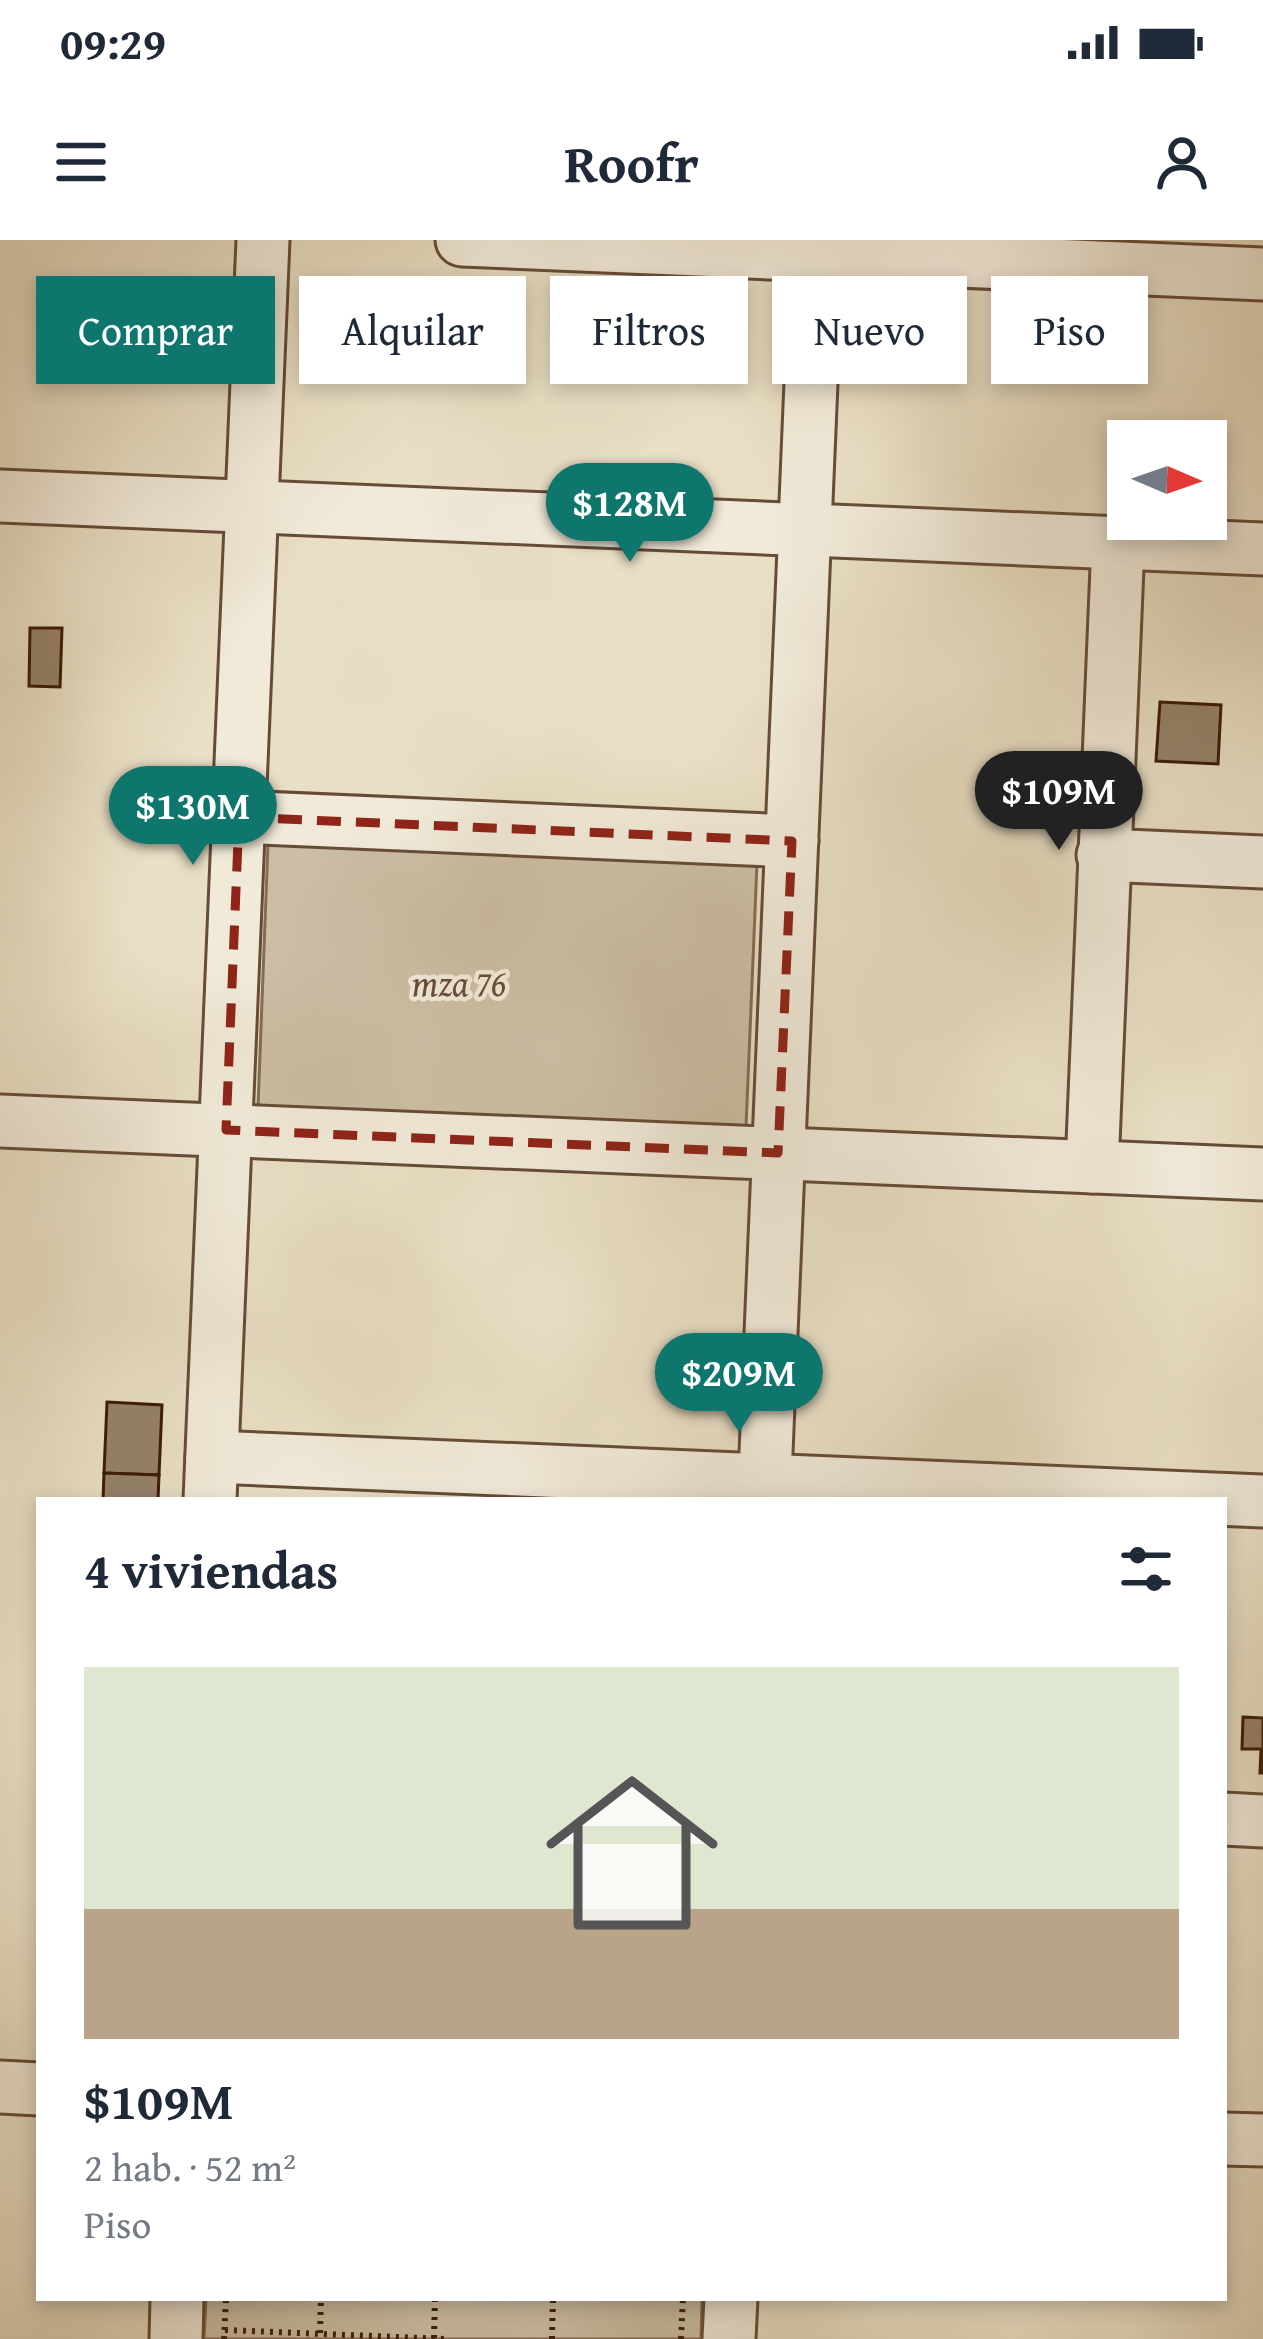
<!DOCTYPE html>
<html lang="es">
<meta charset="utf-8">
<style>
:root{--surface:#fff;--page:#f2f2f3;--text:#1f2937;--muted:#747a83;--line:#e0e1e3;--accent:#0f766e}
body{margin:0;font-family:"Gentium Book Plus",serif;background:var(--page);color:var(--text);height:100vh;display:flex;flex-direction:column;font-size:45px;white-space:nowrap}
*{box-sizing:border-box;margin:0}
p{font-size:39px;color:var(--muted)}
.icon{flex:none;width:66px;height:66px;fill:none;stroke:currentColor;stroke-width:2;stroke-linecap:round;stroke-linejoin:round}
.map{position:relative;flex:1;overflow:hidden}
.panel{position:absolute;left:36px;top:1257px;width:1191px;height:804px;display:flex;flex-direction:column;background:var(--surface);border-radius:0px;box-shadow:0 6px 18px #0003}
.panel>*{flex:none}
.guide{position:absolute;left:36px;top:36px;width:1191px;height:108px;display:flex;gap:24px}
.needle{width:78px;rotate:92deg}
.controls{position:absolute;left:1107px;top:180px;display:grid;gap:24px}
.controls a{display:grid;place-items:center;width:120px;height:120px;border-radius:0px;background:var(--surface);box-shadow:0 6px 18px #0003;font-size:60px}
.price{position:absolute;translate:-50% -102px;padding:0 27px;border-radius:42px;background:var(--accent);color:#fff;font-size:39px;line-height:78px;filter:drop-shadow(0 3px 6px #0008)}
.price::after{content:'';position:absolute;left:50%;top:72px;width:36px;height:27px;margin-left:-18px;background:inherit;clip-path:polygon(0 0,100% 0,50% 100%)}
.price.active{background:#222;color:#fff}
ul{padding:0;list-style:none}
li{display:grid;align-content:center;gap:24px;height:636px;padding:0 48px}
li+li{border-top:3px solid var(--line)}
li span{display:grid;place-items:center;height:372px;border-radius:0px;color:#555}
li>.icon{margin-inline-start:auto}
span .icon{width:216px;height:216px;fill:#fffc;stroke-width:1}
li b{font-size:51px}
h2{display:flex;justify-content:space-between;align-items:center;height:144px;padding:0 48px;font-size:51px}
.pill{padding:0 42px;border-radius:0px;background:var(--surface);box-shadow:0 6px 18px #0003;font-size:42px;line-height:108px}
.pill.active{background:var(--accent);color:#fff}
.status{display:flex;justify-content:space-between;align-items:center;height:84px;padding:0 60px;background:var(--surface);direction:ltr}
.status svg{height:33px;fill:currentColor}
header{display:flex;justify-content:space-between;align-items:center;height:156px;padding:0 48px;background:var(--surface);font-size:54px;font-weight:700}
.map>svg:first-child{display:block}
.green{fill:#cbbea5;stroke:#836c56;stroke-width:3}
.building{fill:#95816a;stroke:#3b1b08;stroke-width:3}
.lines{fill:none;stroke-linecap:round;stroke-linejoin:round}
.minor-casing{stroke:#664c37;stroke-width:57}
.path{stroke:#3b1b08;stroke-width:6;stroke-dasharray:3 6;stroke-linecap:butt}
.minor{stroke:#f1ead9;stroke-width:51}
.marked{fill:none;stroke:#8f2418;stroke-width:9;stroke-dasharray:24 15;stroke-linejoin:round}
.labels{text-anchor:middle;stroke-width:9;stroke-linejoin:round;paint-order:stroke}
.park-label{font-size:36px;font-style:italic;fill:#664c37;stroke:#f1ead9}
</style>
<div class="status"><b>09:29</b><svg viewBox="0 0 49 12"><path d="M0 12V9h3v3zM5 12V6h3v6zM10 12V3h3v9zM15 12V0h3v12zM26 1h20v11H26zM47 4h2v5h-2z"/></svg></div>
<header><svg class="icon" aria-label="menu" viewBox="0 0 24 24"><path d="M4 6h16M4 12h16M4 18h16"/></svg>Roofr<svg class="icon" aria-label="person" viewBox="0 0 24 24"><circle cx="12" cy="8" r="4"/><path d="M4 21q1-7 8-7t8 7"/></svg></header>
<div class="map">
<svg width="1263" height="2099" viewBox="0 0 1263 2099">
<rect width="100%" height="100%" fill="#e9dfc5"/>
<filter id="stains"><feTurbulence type="fractalNoise" baseFrequency=".00167" numOctaves="4"/><feColorMatrix values="0 0 0 0 .2 0 0 0 0 .09 0 0 0 0 .02 0 0 0 .5 -.17"/></filter>
<radialGradient id="worn" r=".72"><stop offset=".6" stop-color="#630" stop-opacity="0"/><stop offset="1" stop-color="#630" stop-opacity=".3"/></radialGradient>
<!-- green -->
<g class="green">
<polygon points="268,603 757,624 746,887 258,867"/>
<polygon points="206,2058 702,2058 701,2099 204,2099"/>
</g>
<!-- building -->
<g class="building">
<polygon points="177,50 214,52 211,125 134,122 136,85 164,86 165,66 176,67"/>
<polygon points="30,388 62,388 60,447 29,446"/>
<polygon points="1160,462 1221,465 1218,524 1156,521"/>
<polygon points="107,1162 162,1165 159,1235 104,1233"/>
<polygon points="104,1233 159,1235 158,1260 103,1260"/>
<polygon points="1243,1477 1263,1478 1263,1533 1260,1533 1261,1509 1242,1509"/>
</g>
<g class="lines">
<!-- minor casing -->
<g class="minor-casing">
<g id="minor">
<polyline points="462,0 1263,34"/>
<polyline points="0,256 1263,309"/>
<polyline points="239,577 792,601"/>
<polyline points="1103,615 1263,622"/>
<polyline points="0,881 1263,934"/>
<polyline points="1092,927 1118,303"/>
<polyline points="212,1217 1263,1261"/>
<polyline points="210,1260 263,0"/>
<polyline points="764,1260 817,0"/>
<polyline points="1224,1579 1263,1581"/>
<polyline points="0,1847 39,1849"/>
<polyline points="1224,1899 1263,1900"/>
<polyline points="176,2099 177,2058"/>
<polyline points="729,2099 731,2058"/>
</g>
</g>
<!-- path -->
<g class="path">
<polyline points="225,2090 446,2099"/>
<polyline points="320,2093 321,2058"/>
<polyline points="434,2098 435,2058"/>
<polyline points="224,2099 226,2058"/>
<polyline points="552,2099 553,2058"/>
<polyline points="681,2099 683,2058"/>
</g>
<!-- minor -->
<use href="#minor" class="minor"/>
</g>
<!-- marked area -->
<path class="marked" d="M239 577 792 601 778 913 226 890Z"/>
<g class="labels">
<!-- park labels -->
<g class="park-label">
<text x="459" y="756">mza 76</text>
</g>
</g>
<rect width="100%" height="100%" filter="url(#stains)"/>
<rect width="100%" height="100%" fill="url(#worn)"/>
</svg>
<div class="controls">
<a><svg class="needle" viewBox="-14 -14 28 28"><path d="M0-13l5 13h-10z" fill="#e53935"/><path d="M0 13l5-13h-10z" fill="#747a83"/></svg></a>
</div>
<b class="price" style="left:630px;top:325px">$128M</b>
<b class="price active" style="left:1059px;top:613px">$109M</b>
<b class="price" style="left:193px;top:628px">$130M</b>
<b class="price" style="left:739px;top:1195px">$209M</b>
<div class="guide">
<a class="pill active">Comprar</a>
<a class="pill">Alquilar</a>
<a class="pill">Filtros</a>
<a class="pill">Nuevo</a>
<a class="pill">Piso</a>
</div>
<section class="panel">
<h2>4 viviendas<svg class="icon" aria-label="filters" viewBox="0 0 24 24"><path d="M4 7h16M4 17h16"/><circle cx="9" cy="7" r="2"/><circle cx="15" cy="17" r="2"/></svg></h2>
<ul>
<li><span style="background:linear-gradient(#dfe7d0 65%,#b9a48a 0)"><svg class="icon" aria-label="home" viewBox="0 0 24 24"><path d="M3 11l9-7 9 7M6 9v11h12V9"/></svg></span><div><b>$109M</b><p>2 hab. · 52 m²</p><p>Piso</p></div></li>
</ul>
</section>
</div>
